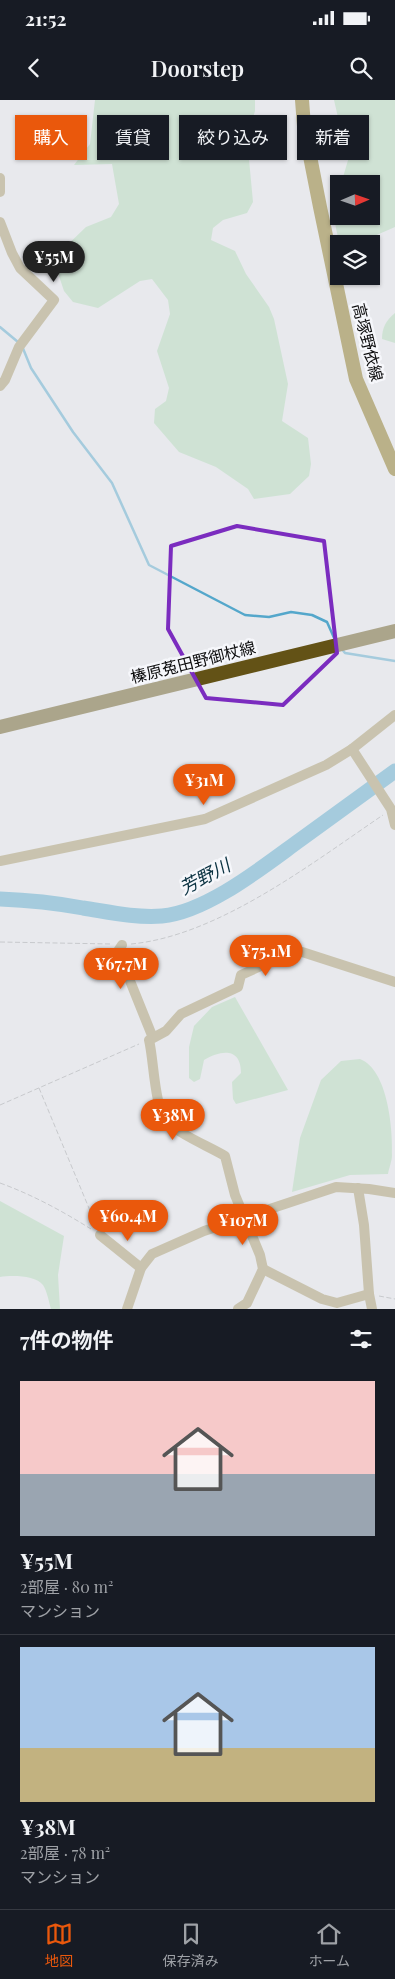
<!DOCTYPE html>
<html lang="ja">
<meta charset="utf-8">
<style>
:root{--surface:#171b24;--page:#242831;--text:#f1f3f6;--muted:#9ea1a6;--line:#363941;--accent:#ea580c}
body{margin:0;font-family:"Playfair Display","Noto Sans JP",serif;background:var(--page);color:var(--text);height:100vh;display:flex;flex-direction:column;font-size:19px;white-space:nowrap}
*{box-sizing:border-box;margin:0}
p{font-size:16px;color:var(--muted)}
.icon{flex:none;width:28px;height:28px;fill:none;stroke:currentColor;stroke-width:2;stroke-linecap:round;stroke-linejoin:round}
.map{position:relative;height:1209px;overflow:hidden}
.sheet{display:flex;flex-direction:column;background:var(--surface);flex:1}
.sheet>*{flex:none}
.guide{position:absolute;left:15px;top:15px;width:365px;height:45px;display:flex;gap:10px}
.needle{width:32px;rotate:88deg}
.tools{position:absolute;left:330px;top:75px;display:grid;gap:10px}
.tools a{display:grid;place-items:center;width:50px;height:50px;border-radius:0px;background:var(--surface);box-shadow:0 1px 4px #0004;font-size:25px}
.price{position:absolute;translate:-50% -42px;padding:0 11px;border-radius:18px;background:var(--accent);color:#fff;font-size:16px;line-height:32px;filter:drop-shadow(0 1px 2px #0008)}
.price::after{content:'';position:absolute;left:50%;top:30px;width:15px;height:11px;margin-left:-8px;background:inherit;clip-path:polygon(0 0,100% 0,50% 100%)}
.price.selected{background:#222;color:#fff}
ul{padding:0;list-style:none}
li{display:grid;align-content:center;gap:10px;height:265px;padding:0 20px}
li+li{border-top:1px solid var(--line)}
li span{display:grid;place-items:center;height:155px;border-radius:0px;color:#555}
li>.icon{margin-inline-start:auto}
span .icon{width:90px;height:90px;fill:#fffc;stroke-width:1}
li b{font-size:21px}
h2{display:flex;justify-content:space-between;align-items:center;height:60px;padding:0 20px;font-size:21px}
.chip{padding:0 18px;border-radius:0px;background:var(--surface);box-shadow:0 1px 4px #0004;font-size:18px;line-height:45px}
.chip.selected{background:var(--accent);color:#fff}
.status{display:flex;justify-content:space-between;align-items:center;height:35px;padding:0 25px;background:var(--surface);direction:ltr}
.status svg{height:14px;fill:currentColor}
header{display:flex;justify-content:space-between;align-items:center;height:65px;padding:0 20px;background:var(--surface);font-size:22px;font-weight:600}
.dock{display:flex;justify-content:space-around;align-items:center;height:70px;border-top:1px solid var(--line);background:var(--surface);font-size:14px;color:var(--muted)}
.dock a{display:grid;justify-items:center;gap:2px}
.dock .selected{color:var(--accent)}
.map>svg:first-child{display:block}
.green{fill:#b1dab7}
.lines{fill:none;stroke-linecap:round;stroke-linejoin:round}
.stream{stroke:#54a7cb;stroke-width:2.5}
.river{stroke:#54a7cb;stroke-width:15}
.path{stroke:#a1a2a5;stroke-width:1;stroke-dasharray:5 2.5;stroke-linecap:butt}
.minor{stroke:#a59664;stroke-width:10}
.secondary{stroke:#846d10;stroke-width:14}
.primary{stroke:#635216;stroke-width:14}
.marked{fill:none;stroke:#7b2cbf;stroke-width:4;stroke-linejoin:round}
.labels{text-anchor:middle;stroke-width:5;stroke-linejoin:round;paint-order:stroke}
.street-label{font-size:16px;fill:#0d0d0e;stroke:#f6f7fb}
.water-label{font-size:18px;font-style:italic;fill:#093140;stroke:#f6f7fb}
</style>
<div class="status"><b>21:52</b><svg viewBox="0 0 49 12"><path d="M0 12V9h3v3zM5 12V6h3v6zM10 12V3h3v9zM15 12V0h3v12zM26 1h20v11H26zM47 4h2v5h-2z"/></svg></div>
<header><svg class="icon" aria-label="back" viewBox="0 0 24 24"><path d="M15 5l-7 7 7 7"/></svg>Doorstep<svg class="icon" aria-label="search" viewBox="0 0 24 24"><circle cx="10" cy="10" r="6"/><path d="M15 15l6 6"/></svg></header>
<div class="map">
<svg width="395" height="1209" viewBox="0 0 395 1209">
<rect width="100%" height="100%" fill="#e8e9ed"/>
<!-- green -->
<g class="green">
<polygon points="95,0 255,0 255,11 247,38 253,102 247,113 223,120 213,128 211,140 235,151 246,174 269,207 274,219 288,284 282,321 308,338 311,364 309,376 290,394 254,399 248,389 216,367 179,352 154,323 155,309 166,301 169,288 157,251 170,214 168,200 152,179 140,181 98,208 73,202 64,191 56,167 58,154 86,127 111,117 119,104 112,64 74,65 90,44"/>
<path d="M334 0H395V127L356 144H340C334 122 332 112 339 90V116H371V84H341L351 50 340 26Z"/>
<path d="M395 213V243L382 239C382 228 386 220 395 213Z"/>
<path d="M235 897 288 990 236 1004 233 999 232 982 241 973C241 947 221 950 204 960L200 979 194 982 189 978V947L194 926 212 907Z"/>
<path d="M360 959C388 970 393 1029 392 1055 392 1061 389 1068 388 1074L350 1075 292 1092 300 1038 321 980 341 961Z"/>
<path d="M0 1101 64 1136 58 1175 60 1209H51C49 1202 47 1191 43 1185 36 1175 11 1175 0 1177Z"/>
</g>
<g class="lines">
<!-- stream -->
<g class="stream">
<polyline points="0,227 18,242"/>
<polyline points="22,246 31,268 73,332 112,383 149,465 245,515 269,517 291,512 312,515 327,522 335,540"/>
<polyline points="341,548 345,553 395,561"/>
</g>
<!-- river -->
<path class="river" d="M0 799C27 800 56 803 83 808 109 812 135 818 162 816 207 812 264 766 300 740 332 717 363 694 395 671"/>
<!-- path -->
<g class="path">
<polyline points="0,842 112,844"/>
<path d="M131 844C218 836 312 763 383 715"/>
<polyline points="39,988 96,1125"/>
<polyline points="0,1005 139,944"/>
<path d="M0 1083C33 1095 62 1111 91 1129"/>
<polyline points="379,1196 395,1199"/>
</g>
<!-- minor -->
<g class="minor">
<polyline points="0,78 0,92"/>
<polyline points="0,122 12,153 20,168 54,200 19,247 5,280 0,286"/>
<polyline points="352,649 391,709 395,725"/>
<polyline points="0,761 205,719 326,665 352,649 395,615"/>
<polyline points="122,845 118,851 153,938 166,931 181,914 238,887 241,875 296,850 395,882"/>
<path d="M149 940C154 960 154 1009 168 1023 177 1033 212 1048 225 1056L235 1095 260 1155 263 1169 247 1203 238 1209"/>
<polyline points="358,1088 364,1125 369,1194 372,1209"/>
<polyline points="100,1135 141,1168"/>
<polyline points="263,1169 322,1199 337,1203 369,1194"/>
<polyline points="127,1209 141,1168 152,1154 204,1131 336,1087 369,1089 395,1093"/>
</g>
<!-- secondary -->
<polyline class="secondary" points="302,0 304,26 320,107 356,279 395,369"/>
<!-- primary -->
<polyline class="primary" points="0,627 395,531"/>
</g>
<!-- marked area -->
<path d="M0 0H395V1209H0ZM237 426 324 441 337 553 283 605 206 598 168 529 171 446Z" fill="#e8e9ed" fill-opacity=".55" fill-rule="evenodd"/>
<path class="marked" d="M237 426 324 441 337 553 283 605 206 598 168 529 171 446Z"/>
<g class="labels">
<!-- street labels -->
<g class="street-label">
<text transform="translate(368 242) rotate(76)" y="6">高塚野依線</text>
<text transform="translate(193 562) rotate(-14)" y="6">榛原菟田野御杖線</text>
</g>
<!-- water labels -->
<g class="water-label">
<text transform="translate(205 777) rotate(-28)" y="6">芳野川</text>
</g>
</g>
</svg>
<div class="tools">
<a><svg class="needle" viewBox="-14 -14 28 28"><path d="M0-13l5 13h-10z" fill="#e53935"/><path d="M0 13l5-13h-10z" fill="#9ea1a6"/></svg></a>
<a><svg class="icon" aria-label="layers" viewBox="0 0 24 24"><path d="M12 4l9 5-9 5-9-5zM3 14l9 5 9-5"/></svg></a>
</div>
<b class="price selected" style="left:54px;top:183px">¥55M</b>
<b class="price" style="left:204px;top:706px">¥31M</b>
<b class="price" style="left:266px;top:877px">¥75.1M</b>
<b class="price" style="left:121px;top:890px">¥67.7M</b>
<b class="price" style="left:173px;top:1041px">¥38M</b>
<b class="price" style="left:128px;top:1142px">¥60.4M</b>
<b class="price" style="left:243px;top:1146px">¥107M</b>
<div class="guide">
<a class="chip selected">購入</a>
<a class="chip">賃貸</a>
<a class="chip">絞り込み</a>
<a class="chip">新着</a>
</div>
</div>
<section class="sheet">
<h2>7件の物件<svg class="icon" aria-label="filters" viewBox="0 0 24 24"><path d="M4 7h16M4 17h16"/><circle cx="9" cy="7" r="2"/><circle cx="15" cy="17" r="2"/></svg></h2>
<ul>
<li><span style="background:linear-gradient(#f6c9c9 60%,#9aa5b1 0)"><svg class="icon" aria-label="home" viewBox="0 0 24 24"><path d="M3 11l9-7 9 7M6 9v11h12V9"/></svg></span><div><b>¥55M</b><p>2部屋 · 80 m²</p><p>マンション</p></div></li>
<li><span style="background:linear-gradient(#a9c7e8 65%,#c2b280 0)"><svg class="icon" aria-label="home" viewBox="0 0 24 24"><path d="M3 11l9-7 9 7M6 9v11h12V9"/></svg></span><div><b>¥38M</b><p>2部屋 · 78 m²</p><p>マンション</p></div></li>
</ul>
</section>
<nav class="dock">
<a class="selected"><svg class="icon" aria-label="map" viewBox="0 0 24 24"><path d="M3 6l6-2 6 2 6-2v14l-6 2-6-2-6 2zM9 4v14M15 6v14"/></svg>地図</a>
<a><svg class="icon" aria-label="saved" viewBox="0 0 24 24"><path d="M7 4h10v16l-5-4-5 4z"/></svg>保存済み</a>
<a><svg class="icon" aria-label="home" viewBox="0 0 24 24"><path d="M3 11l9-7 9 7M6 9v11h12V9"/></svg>ホーム</a>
</nav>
